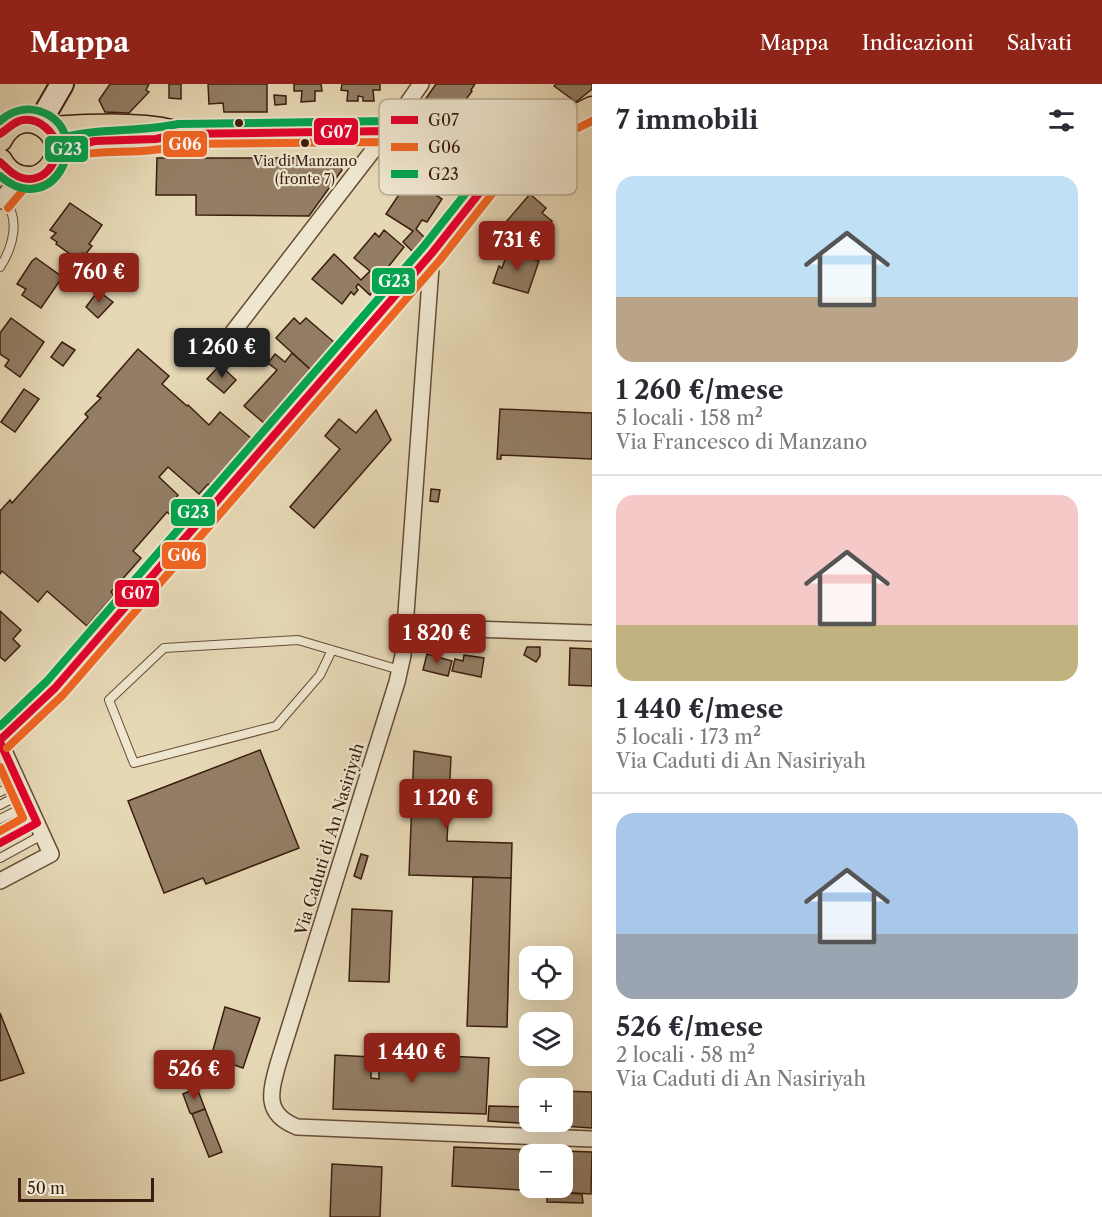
<!DOCTYPE html>
<html lang="it">
<meta charset="utf-8">
<style>
:root{--surface:#fff;--page:#f7f7f7;--text:#2b2b33;--muted:#7c7c81;--line:#e1e1e2;--accent:#8f2418}
body{margin:0;font-family:"Libre Caslon Text",serif;background:var(--page);color:var(--text);height:100vh;display:flex;flex-direction:column;font-size:22px;white-space:nowrap}
*{box-sizing:border-box;margin:0}
p{font-size:20px;color:var(--muted)}
.icon{flex:none;width:33px;height:33px;fill:none;stroke:currentColor;stroke-width:2;stroke-linecap:round;stroke-linejoin:round}
.map{position:relative;flex:1;overflow:hidden}
.details{display:flex;flex-direction:column;background:var(--surface);width:510px}
.details>*{flex:none}
.controls{position:absolute;left:519px;top:862px;display:grid;gap:12px}
.controls a{display:grid;place-items:center;width:54px;height:54px;border-radius:12px;background:var(--surface);box-shadow:0 6px 24px #0002;font-size:30px}
.scale{position:absolute;left:18px;bottom:15px;width:136px;box-sizing:border-box;padding-left:6px;border:3px solid #3a1d0e;border-top:0;font-size:16px;line-height:21px;white-space:nowrap;color:#3a1d0e;-webkit-text-stroke:4px #efe6cf;paint-order:stroke}
.price{position:absolute;translate:-50% -51px;padding:0 14px;border-radius:6px;background:var(--accent);color:#fff;font-size:20px;line-height:39px;filter:drop-shadow(0 2px 3px #0008)}
.price::after{content:'';position:absolute;left:50%;top:36px;width:18px;height:14px;margin-left:-9px;background:inherit;clip-path:polygon(0 0,100% 0,50% 100%)}
.price.active{background:#222;color:#fff}
ul{padding:0;list-style:none}
li{display:grid;align-content:center;gap:12px;height:318px;padding:0 24px}
li+li{border-top:2px solid var(--line)}
li span{display:grid;place-items:center;height:186px;border-radius:18px;color:#555}
li>.icon{margin-inline-start:auto}
span .icon{width:108px;height:108px;fill:#fffc;stroke-width:1}
li b{font-size:26px}
h2{display:flex;justify-content:space-between;align-items:center;height:72px;padding:0 24px;font-size:26px}
header{display:flex;align-items:center;gap:36px;box-sizing:border-box;height:84px;padding:0 30px;background:var(--accent);color:#fff}
header strong{font-size:28px}
nav{display:flex;gap:33px;margin-inline-start:auto;font-size:21px}
main{display:flex;flex:1;min-height:0}
.map>svg:first-child{display:block}
.building{fill:#937e65;stroke:#3a1d0e;stroke-width:1.5;fill-rule:evenodd}
.lines{fill:none;stroke-linecap:round;stroke-linejoin:round}
.lane-casing{stroke:#654c38;stroke-width:10}
.street-casing{stroke:#654c38;stroke-width:18}
.secondary-casing{stroke:#3a1d0e;stroke-width:26}
.primary-casing{stroke:#3a1d0e;stroke-width:27}
.lane{stroke:#efe6cf;stroke-width:8}
.street{stroke:#efe6cf;stroke-width:15}
.secondary{stroke:#efe6cf;stroke-width:22}
.primary{stroke:#e6d8b5;stroke-width:24}
.bus-1-casing{stroke:#efe6cf;stroke-width:12}
.bus-2-casing{stroke:#efe6cf;stroke-width:12}
.bus-3-casing{stroke:#efe6cf;stroke-width:12}
.bus-1{stroke:#e4002b;stroke-width:8}
.bus-2{stroke:#f26522;stroke-width:8}
.bus-3{stroke:#00a651;stroke-width:8}
.bus-dot{fill:#3a1d0e;stroke:#efe6cf;stroke-width:2}
.labels{text-anchor:middle;stroke-width:4.5;stroke-linejoin:round;paint-order:stroke}
.bus-label{font-size:14px;fill:#3a1d0e;stroke:#efe6cf}
.street-label{font-size:16px;fill:#3a1d0e;stroke:#efe6cf}
.key{fill:#efe6cf;stroke:#b9aa95;stroke-width:1.5}
.key-label{font-size:16px;fill:#3a1d0e}
.line-badge{stroke:#efe6cf;stroke-width:2}
.badge-label{font-size:16px;text-anchor:middle;font-weight:bold;fill:#fff}
</style>
<header>
<strong>Mappa</strong>
<nav><a>Mappa</a><a>Indicazioni</a><a>Salvati</a></nav>
</header>
<main>
<div class="map">
<svg width="592" height="1133" viewBox="0 0 592 1133">
<rect width="100%" height="100%" fill="#e6d8b5"/>
<filter id="stains"><feTurbulence type="fractalNoise" baseFrequency=".00333" numOctaves="4"/><feColorMatrix values="0 0 0 0 .2 0 0 0 0 .09 0 0 0 0 .02 0 0 0 .5 -.17"/></filter>
<radialGradient id="worn" r=".72"><stop offset=".6" stop-color="#630" stop-opacity="0"/><stop offset="1" stop-color="#630" stop-opacity=".3"/></radialGradient>
<!-- building -->
<g class="building">
<polygon points="110,0 149,0 146,6 149,8 129,29 105,28 99,16"/>
<polygon points="169,0 181,0 181,15 169,14"/>
<polygon points="208,0 267,0 267,28 224,28 223,19 209,20"/>
<polygon points="294,0 321,0 322,7 315,7 315,17 301,18 302,7 294,7"/>
<polygon points="342,0 380,0 380,6 373,6 374,17 363,17 363,13 358,12 358,17 347,17 348,7 341,6"/>
<polygon points="436,0 475,0 471,6 472,7 457,28 429,28 422,20"/>
<polygon points="556,0 592,0 592,5 576,18 554,2"/>
<polygon points="274,11 286,12 286,20 275,21"/>
<polygon points="157,74 336,74 342,86 309,132 196,131 196,111 156,111"/>
<polygon points="410,94 442,115 427,138 422,136 416,145 426,155 414,169 403,158 413,147 386,130"/>
<polygon points="530,110 546,124 542,129 552,137 547,142 550,145 546,150 542,147 533,159 506,138"/>
<polygon points="70,119 102,141 89,160 92,162 85,171 83,169 77,175 56,160 57,158 51,154 56,149 50,146"/>
<polygon points="384,146 404,163 381,192 387,198 375,211 372,208 370,211 358,200 356,203 358,206 354,211 351,208 342,220 312,195 334,170 361,196 370,187 354,174 375,149 379,153"/>
<polygon points="508,167 539,177 528,209 493,199 499,182 502,184"/>
<polygon points="36,174 61,192 61,195 41,224 22,211 26,205 17,200 32,177"/>
<polygon points="118,183 131,192 118,207 107,199"/>
<polygon points="98,207 113,218 98,234 86,223"/>
<polygon points="11,234 44,258 20,293 5,282 9,276 0,270 0,249"/>
<polygon points="294,234 300,240 306,234 335,259 311,286 276,254"/>
<polygon points="62,258 75,266 63,282 51,273"/>
<polygon points="138,265 169,292 162,300 187,322 188,321 209,341 220,328 252,355 211,403 208,400 199,410 168,383 159,393 178,411 176,414 187,424 176,436 167,428 133,467 141,474 111,508 114,511 87,542 47,507 38,518 2,487 0,490 0,427 10,416 12,419 88,333 85,330 101,314 97,312"/>
<polygon points="292,269 311,286 264,339 244,322 277,286 268,279 275,270 285,278"/>
<polygon points="220,281 236,296 224,309 207,295"/>
<polygon points="24,305 39,315 15,348 1,338"/>
<polygon points="500,325 592,329 592,375 501,371 501,375 497,375"/>
<polygon points="376,326 391,356 314,444 290,423 340,365 325,352 339,335 356,349"/>
<polygon points="431,405 440,406 438,418 430,417"/>
<polygon points="0,527 21,546 13,555 20,562 5,577 0,573"/>
<polygon points="527,563 540,563 540,572 536,578 524,571"/>
<polygon points="570,564 592,565 592,602 569,601"/>
<polygon points="427,570 452,577 448,592 423,586"/>
<polygon points="464,571 484,574 481,593 452,587 455,575 463,577"/>
<polygon points="260,666 299,764 206,800 203,794 164,809 128,717"/>
<polygon points="414,667 451,673 447,757 512,759 511,794 409,791"/>
<polygon points="361,770 368,772 361,795 354,792"/>
<polygon points="473,793 511,794 507,943 467,942"/>
<polygon points="352,825 392,827 389,898 349,897"/>
<polygon points="225,923 260,934 243,984 211,973"/>
<polygon points="0,929 24,989 0,997"/>
<polygon points="379,969 489,974 486,1030 333,1025 335,971 371,973 371,994 379,995"/>
<polygon points="189,992 192,997 183,1001 181,995"/>
<polygon points="197,1004 205,1025 192,1030 190,1029 183,1010"/>
<polygon points="562,1007 592,1008 592,1044 488,1037 489,1022 530,1023 530,1038 562,1038"/>
<polygon points="205,1025 222,1068 209,1073 192,1030"/>
<path d="M454 1063 592 1068 591 1110 452 1102ZM530 1071H562V1104H530Z"/>
<polygon points="332,1080 382,1083 380,1133 330,1133"/>
<polygon points="547,1108 582,1110 583,1119 547,1118"/>
</g>
<g class="lines">
<!-- lane casing -->
<g class="lane-casing">
<g id="lane">
<path d="M0 183C10 168 18 145 11 127 10 123 5 118 3 115"/>
<polyline points="332,566 320,591 276,642 134,679 109,616 164,564 298,556 400,586"/>
<polyline points="0,694 13,687"/>
<polyline points="0,708 18,699"/>
<polyline points="0,721 23,709"/>
<polyline points="0,735 28,721"/>
<polyline points="0,747 32,730"/>
<polyline points="0,759 37,739"/>
<polyline points="0,774 42,751"/>
</g>
</g>
<!-- street casing -->
<g class="street-casing">
<g id="street">
<polyline points="0,117 19,94"/>
<path d="M432 169 403 571 397 598 278 980C270 1009 264 1030 297 1043L592 1055"/>
<polyline points="233,248 388,47 421,0"/>
<polyline points="406,543 592,549"/>
<polyline points="0,656 55,604 432,169 526,50"/>
<polyline points="0,658 51,770 0,797"/>
</g>
</g>
<!-- secondary casing -->
<g class="secondary-casing">
<polyline id="secondary" points="40,38 62,0"/>
</g>
<!-- primary casing -->
<g class="primary-casing">
<g id="primary">
<path d="M50 45C85 43 146 39 178 50L388 47 526 50 564 39 592 25"/>
<path d="M0 55C22 12 78 51 50 85 45 90 38 95 30 95 16 95 7 89 0 77"/>
</g>
</g>
<!-- lane -->
<use href="#lane" class="lane"/>
<!-- street -->
<use href="#street" class="street"/>
<!-- secondary -->
<use href="#secondary" class="secondary"/>
<!-- primary -->
<use href="#primary" class="primary"/>
<!-- bus-1 casing -->
<g class="bus-1-casing">
<g id="bus-1">
<path d="M0 50C6 46 12 40 19 37 29 34 38 37 45 43 73 65 44 110 14 90 9 87 5 82 0 78"/>
<polyline points="58,66 95,57 156,55 178,50 388,47 526,50"/>
<polyline points="0,656 55,604 432,169 526,50"/>
<polyline points="0,658 37,739 0,759"/>
</g>
</g>
<!-- bus-2 casing -->
<g class="bus-2-casing">
<g id="bus-2">
<path d="M8 124 24 105C46 105 59 95 66 74 104 63 144 73 180 60L388 58 526 60 565 49"/>
<polyline points="7,664 63,611 440,176 532,59 568,49 592,37"/>
<polyline points="0,683 23,734 0,747"/>
</g>
</g>
<!-- bus-3 casing -->
<g class="bus-3-casing">
<g id="bus-3">
<path d="M0 37C11 27 25 23 39 27 97 45 55 139 0 92"/>
<path d="M55 56C95 43 137 49 178 40L388 37 526 40"/>
<polyline points="0,642 47,597 424,162 518,43"/>
</g>
</g>
<!-- bus-1 -->
<use href="#bus-1" class="bus-1"/>
<!-- bus-2 -->
<use href="#bus-2" class="bus-2"/>
<!-- bus-3 -->
<use href="#bus-3" class="bus-3"/>
</g>
<!-- markers -->
<g class="bus-dot">
<circle cx="239" cy="39" r="5"/>
<circle cx="305" cy="59" r="5"/>
</g>
<g class="labels">
<!-- bus labels -->
<g class="bus-label">
<text x="305" y="82">Via di Manzano<tspan x="305" dy="18">(fronte 7)</tspan></text>
</g>
<!-- street labels -->
<g class="street-label">
<text transform="translate(329 755) rotate(-73)" y="6">Via Caduti di An Nasiriyah</text>
</g>
</g>
<!-- legend -->
<rect x="379" y="15" width="198" height="96" rx="9" class="key"/>
<rect x="391" y="32" width="27" height="8" fill="#e4002b"/>
<rect x="391" y="59" width="27" height="8" fill="#f26522"/>
<rect x="391" y="86" width="27" height="8" fill="#00a651"/>
<g class="key-label">
<text x="428" y="42">G07</text>
<text x="428" y="69">G06</text>
<text x="428" y="96">G23</text>
</g>
<g class="line-badge">
<rect x="313" y="33" width="46" height="29" rx="6" fill="#e4002b"/>
<rect x="162" y="46" width="46" height="28" rx="6" fill="#f26522"/>
<rect x="44" y="51" width="45" height="28" rx="6" fill="#00a651"/>
<rect x="371" y="183" width="45" height="28" rx="6" fill="#00a651"/>
<rect x="170" y="414" width="46" height="29" rx="6" fill="#00a651"/>
<rect x="161" y="457" width="46" height="29" rx="6" fill="#f26522"/>
<rect x="114" y="495" width="46" height="29" rx="6" fill="#e4002b"/>
</g>
<g class="badge-label">
<text x="336" y="54">G07</text>
<text x="185" y="66">G06</text>
<text x="66" y="71">G23</text>
<text x="394" y="203">G23</text>
<text x="193" y="434">G23</text>
<text x="184" y="477">G06</text>
<text x="137" y="515">G07</text>
</g>
<rect width="100%" height="100%" filter="url(#stains)"/>
<rect width="100%" height="100%" fill="url(#worn)"/>
</svg>
<div class="controls">
<a><svg class="icon" aria-label="locate" viewBox="0 0 24 24"><circle cx="12" cy="12" r="6"/><path d="M12 2v4M12 18v4M2 12h4M18 12h4"/></svg></a>
<a><svg class="icon" aria-label="layers" viewBox="0 0 24 24"><path d="M12 4l9 5-9 5-9-5zM3 14l9 5 9-5"/></svg></a>
<a>+</a>
<a>−</a>
</div>
<div class="scale">50 m</div>
<b class="price" style="left:517px;top:188px">731 €</b>
<b class="price" style="left:99px;top:220px">760 €</b>
<b class="price active" style="left:222px;top:295px">1 260 €</b>
<b class="price" style="left:437px;top:581px">1 820 €</b>
<b class="price" style="left:446px;top:746px">1 120 €</b>
<b class="price" style="left:412px;top:1000px">1 440 €</b>
<b class="price" style="left:194px;top:1017px">526 €</b>
</div>
<section class="details">
<h2>7 immobili<svg class="icon" aria-label="filters" viewBox="0 0 24 24"><path d="M4 7h16M4 17h16"/><circle cx="9" cy="7" r="2"/><circle cx="15" cy="17" r="2"/></svg></h2>
<ul>
<li><span style="background:linear-gradient(#bfe0f5 65%,#b9a48a 0)"><svg class="icon" aria-label="home" viewBox="0 0 24 24"><path d="M3 11l9-7 9 7M6 9v11h12V9"/></svg></span><div><b>1 260 €/mese</b><p>5 locali · 158 m²</p><p>Via Francesco di Manzano</p></div></li>
<li><span style="background:linear-gradient(#f6c9c9 70%,#c2b280 0)"><svg class="icon" aria-label="home" viewBox="0 0 24 24"><path d="M3 11l9-7 9 7M6 9v11h12V9"/></svg></span><div><b>1 440 €/mese</b><p>5 locali · 173 m²</p><p>Via Caduti di An Nasiriyah</p></div></li>
<li><span style="background:linear-gradient(#a9c7e8 65%,#9aa5b1 0)"><svg class="icon" aria-label="home" viewBox="0 0 24 24"><path d="M3 11l9-7 9 7M6 9v11h12V9"/></svg></span><div><b>526 €/mese</b><p>2 locali · 58 m²</p><p>Via Caduti di An Nasiriyah</p></div></li>
</ul>
</section>
</main>
